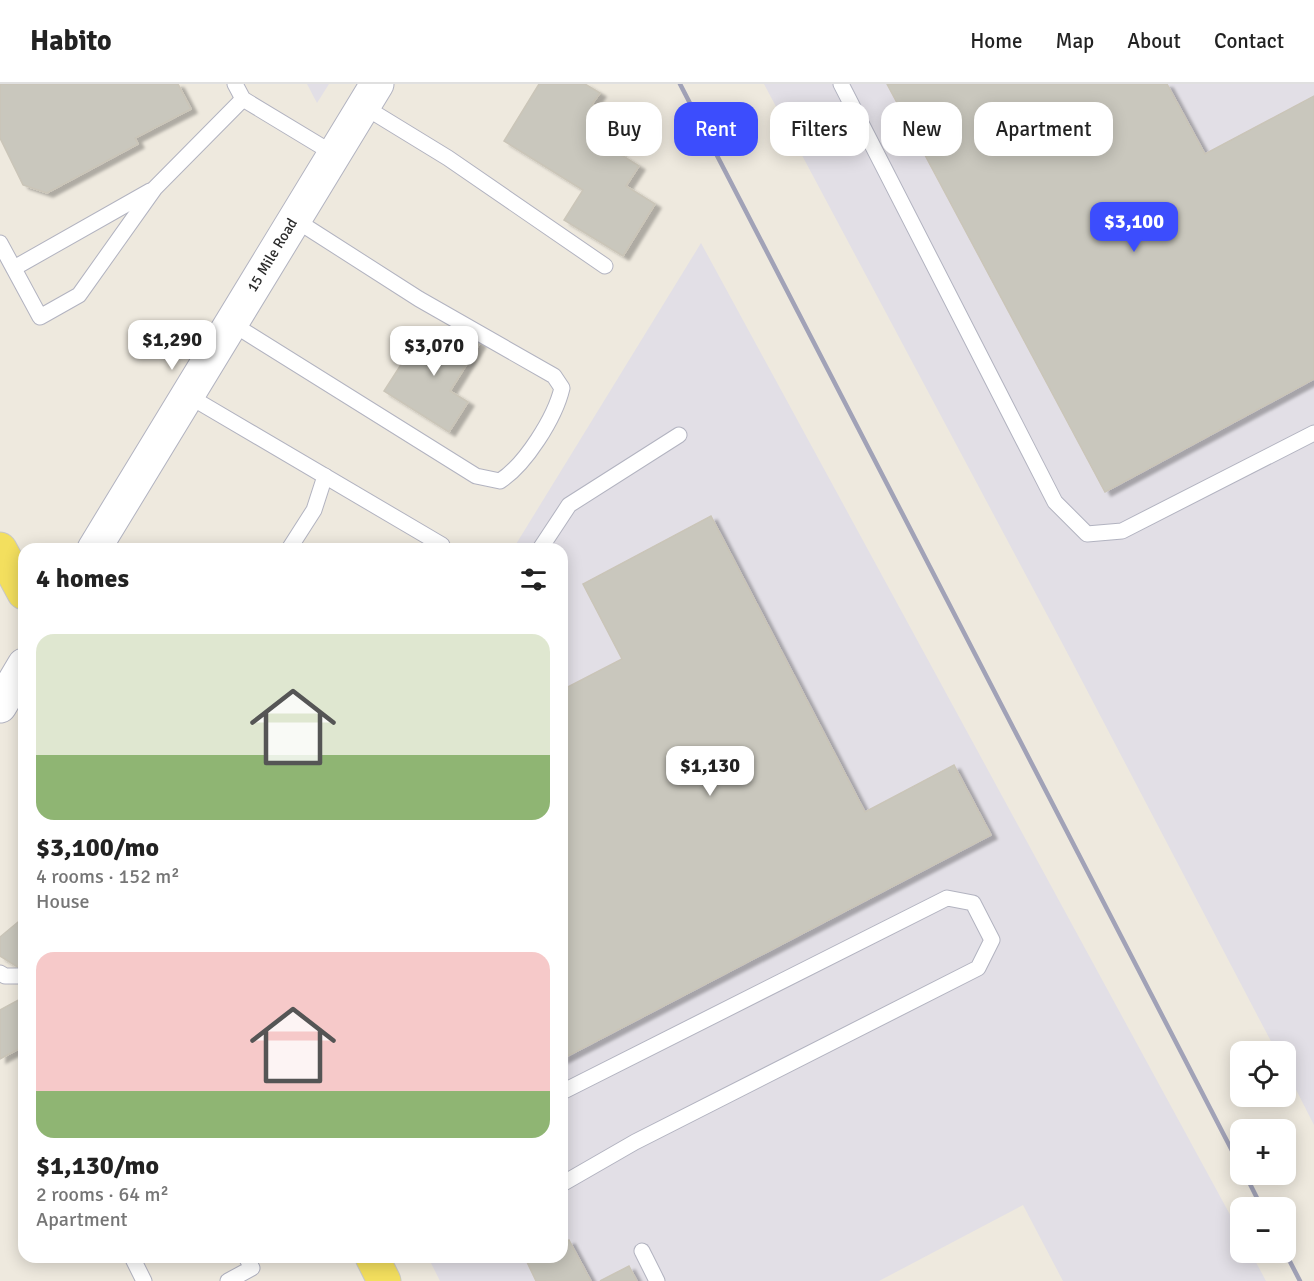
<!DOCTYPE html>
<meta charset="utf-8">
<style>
:root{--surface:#fff;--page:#f2f2f2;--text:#222;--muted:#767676;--line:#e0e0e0;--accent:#3c4dfd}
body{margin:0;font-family:Signika,sans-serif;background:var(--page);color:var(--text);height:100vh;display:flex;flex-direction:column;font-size:22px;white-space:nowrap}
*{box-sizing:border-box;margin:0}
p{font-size:20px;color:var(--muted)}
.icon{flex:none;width:33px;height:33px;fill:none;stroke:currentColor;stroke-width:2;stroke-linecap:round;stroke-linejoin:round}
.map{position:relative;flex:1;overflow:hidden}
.side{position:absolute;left:18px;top:459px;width:550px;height:720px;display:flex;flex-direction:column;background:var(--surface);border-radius:18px;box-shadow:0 3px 15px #0003}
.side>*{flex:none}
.guide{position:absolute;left:586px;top:18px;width:570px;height:54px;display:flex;gap:12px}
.controls{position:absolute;left:1230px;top:957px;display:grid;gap:12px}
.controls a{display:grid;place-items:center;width:66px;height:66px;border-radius:12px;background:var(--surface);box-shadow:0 3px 15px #0003;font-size:30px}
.price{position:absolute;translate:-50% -51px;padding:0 14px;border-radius:12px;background:#fff;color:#222;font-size:20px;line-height:39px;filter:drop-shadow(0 2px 3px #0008)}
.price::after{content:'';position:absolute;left:50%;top:36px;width:18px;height:14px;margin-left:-9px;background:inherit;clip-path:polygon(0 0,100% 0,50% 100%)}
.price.on{background:var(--accent);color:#fff}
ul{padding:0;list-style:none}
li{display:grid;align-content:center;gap:12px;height:318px;padding:0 18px}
li span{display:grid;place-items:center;height:186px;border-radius:18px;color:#555}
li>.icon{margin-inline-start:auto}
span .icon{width:108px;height:108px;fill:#fffc;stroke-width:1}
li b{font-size:26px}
h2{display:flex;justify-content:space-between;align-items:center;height:72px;padding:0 18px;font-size:26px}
.pill{padding:0 21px;border-radius:18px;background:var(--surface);box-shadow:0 3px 15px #0003;font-size:21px;line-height:54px}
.pill.on{background:var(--accent);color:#fff}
header{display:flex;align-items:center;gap:36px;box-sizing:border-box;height:84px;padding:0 30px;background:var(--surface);border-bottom:2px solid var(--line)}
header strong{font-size:28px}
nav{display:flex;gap:33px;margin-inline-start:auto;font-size:21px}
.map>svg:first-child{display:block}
.industrial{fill:#e2dfe6}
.building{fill:#c9c7bd;stroke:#cac5b8;stroke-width:1.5;filter:url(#shadow)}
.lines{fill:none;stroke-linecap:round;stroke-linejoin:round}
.lane-casing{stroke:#b2b3c0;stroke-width:17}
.secondary-casing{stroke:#b2b3c0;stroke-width:35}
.primary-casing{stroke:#c8c8c8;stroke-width:35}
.lane{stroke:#fff;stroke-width:15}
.secondary{stroke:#fff;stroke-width:33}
.primary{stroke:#f3df5e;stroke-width:33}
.rail{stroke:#a1a2b7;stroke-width:4.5}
.labels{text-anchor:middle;stroke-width:6;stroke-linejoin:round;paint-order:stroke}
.street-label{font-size:15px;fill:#2c2c2c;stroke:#fff}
</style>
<header>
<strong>Habito</strong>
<nav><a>Home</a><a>Map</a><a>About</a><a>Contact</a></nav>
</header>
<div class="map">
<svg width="1314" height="1197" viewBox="0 0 1314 1197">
<defs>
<filter id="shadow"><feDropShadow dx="6" dy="4" stdDeviation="1.5" flood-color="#0004"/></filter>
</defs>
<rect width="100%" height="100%" fill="#eee9de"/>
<!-- industrial -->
<g class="industrial">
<polygon points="307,0 329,0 317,19"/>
<polygon points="764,0 1314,0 1314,1041 1286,986 1286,968 1276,967 1069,572"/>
<polygon points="701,159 1240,1149 1240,1168 1251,1169 1266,1197 1063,1197 1023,1121 879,1197 440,1197 428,1173 562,1173 562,465 513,465"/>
</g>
<!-- building -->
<g class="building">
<polygon points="0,0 178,0 191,25 135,54 138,60 47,109 23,101 0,54"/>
<polygon points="539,0 585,0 600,9 592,20 613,33 606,44 626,56 618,69 639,82 626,102 655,120 623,172 564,136 583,106 504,57"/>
<polygon points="887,0 1167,0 1205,70 1314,12 1314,295 1105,408"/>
<polygon points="452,241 480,259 450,307 468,318 449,348 384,307 420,251 439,262"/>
<polygon points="711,432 865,728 954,681 991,751 562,975 562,606 622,575 583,500"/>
<polygon points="24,833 24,887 0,872 0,853"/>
<polygon points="24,913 24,962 0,975 0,926"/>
<polygon points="569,1156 591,1197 536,1197 527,1178 536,1173 562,1173 562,1159"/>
<polygon points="629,1182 637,1197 600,1197"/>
</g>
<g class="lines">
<!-- lane casing -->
<g class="lane-casing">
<g id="lane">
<polyline points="235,0 243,15 334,70"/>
<polyline points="841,0 1055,418 1087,450 1122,447 1314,349"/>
<polyline points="363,22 448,74 605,182"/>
<polyline points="0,159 40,233 79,211 155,104 243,15"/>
<polyline points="14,184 150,107"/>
<path d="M231 239 476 392 500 397C525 381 555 334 562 304L554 292 419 215 294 135"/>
<polyline points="187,311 442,461 443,465"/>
<polyline points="289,465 314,426 325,392"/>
<polyline points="540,465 569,421 679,351"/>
<polyline points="0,889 5,892 24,892"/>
<polyline points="562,1008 947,814 973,819 992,856 978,884 635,1058 562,1100"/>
<polyline points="642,1167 657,1197"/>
<polyline points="132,1173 144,1197"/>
<polyline points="228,1197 252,1184 246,1173"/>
</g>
</g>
<!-- secondary casing -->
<g class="secondary-casing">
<g id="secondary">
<polyline points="94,465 377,0"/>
<polyline points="0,622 24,581"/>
</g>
</g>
<!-- primary casing -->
<g class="primary-casing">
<g id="primary">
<polyline points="0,465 24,509"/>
<polyline points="372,1173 384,1197"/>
</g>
</g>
<!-- lane -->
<use href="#lane" class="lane"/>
<!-- secondary -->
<use href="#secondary" class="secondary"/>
<!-- primary -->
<use href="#primary" class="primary"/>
<!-- rail -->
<g class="rail">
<polyline points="680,0 1240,1082"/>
<polyline points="1245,1090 1262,1124"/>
<polyline points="1285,1168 1300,1197"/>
</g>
</g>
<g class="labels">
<!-- street labels -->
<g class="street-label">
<text transform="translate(272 171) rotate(-59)" y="5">15 Mile Road</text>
</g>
</g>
</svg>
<div class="controls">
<a><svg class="icon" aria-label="locate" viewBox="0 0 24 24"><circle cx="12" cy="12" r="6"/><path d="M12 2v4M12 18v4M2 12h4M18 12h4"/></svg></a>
<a>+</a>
<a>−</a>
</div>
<b class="price on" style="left:1134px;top:169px">$3,100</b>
<b class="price" style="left:172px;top:287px">$1,290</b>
<b class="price" style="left:434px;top:293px">$3,070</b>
<b class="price" style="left:710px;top:713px">$1,130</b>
<div class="guide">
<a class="pill">Buy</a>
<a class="pill on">Rent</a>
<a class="pill">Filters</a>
<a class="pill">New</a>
<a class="pill">Apartment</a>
</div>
<section class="side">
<h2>4 homes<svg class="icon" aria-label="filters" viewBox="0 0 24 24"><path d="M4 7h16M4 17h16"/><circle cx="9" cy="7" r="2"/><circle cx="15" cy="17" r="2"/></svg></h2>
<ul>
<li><span style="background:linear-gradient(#dfe7d0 65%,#8fb573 0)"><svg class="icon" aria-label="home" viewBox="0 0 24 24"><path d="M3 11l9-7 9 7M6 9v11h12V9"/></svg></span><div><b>$3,100/mo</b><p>4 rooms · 152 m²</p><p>House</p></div></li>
<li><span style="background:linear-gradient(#f6c9c9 75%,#8fb573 0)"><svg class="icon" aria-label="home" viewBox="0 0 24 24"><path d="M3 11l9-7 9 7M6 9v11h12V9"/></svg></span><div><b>$1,130/mo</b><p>2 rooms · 64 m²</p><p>Apartment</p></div></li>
</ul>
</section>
</div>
